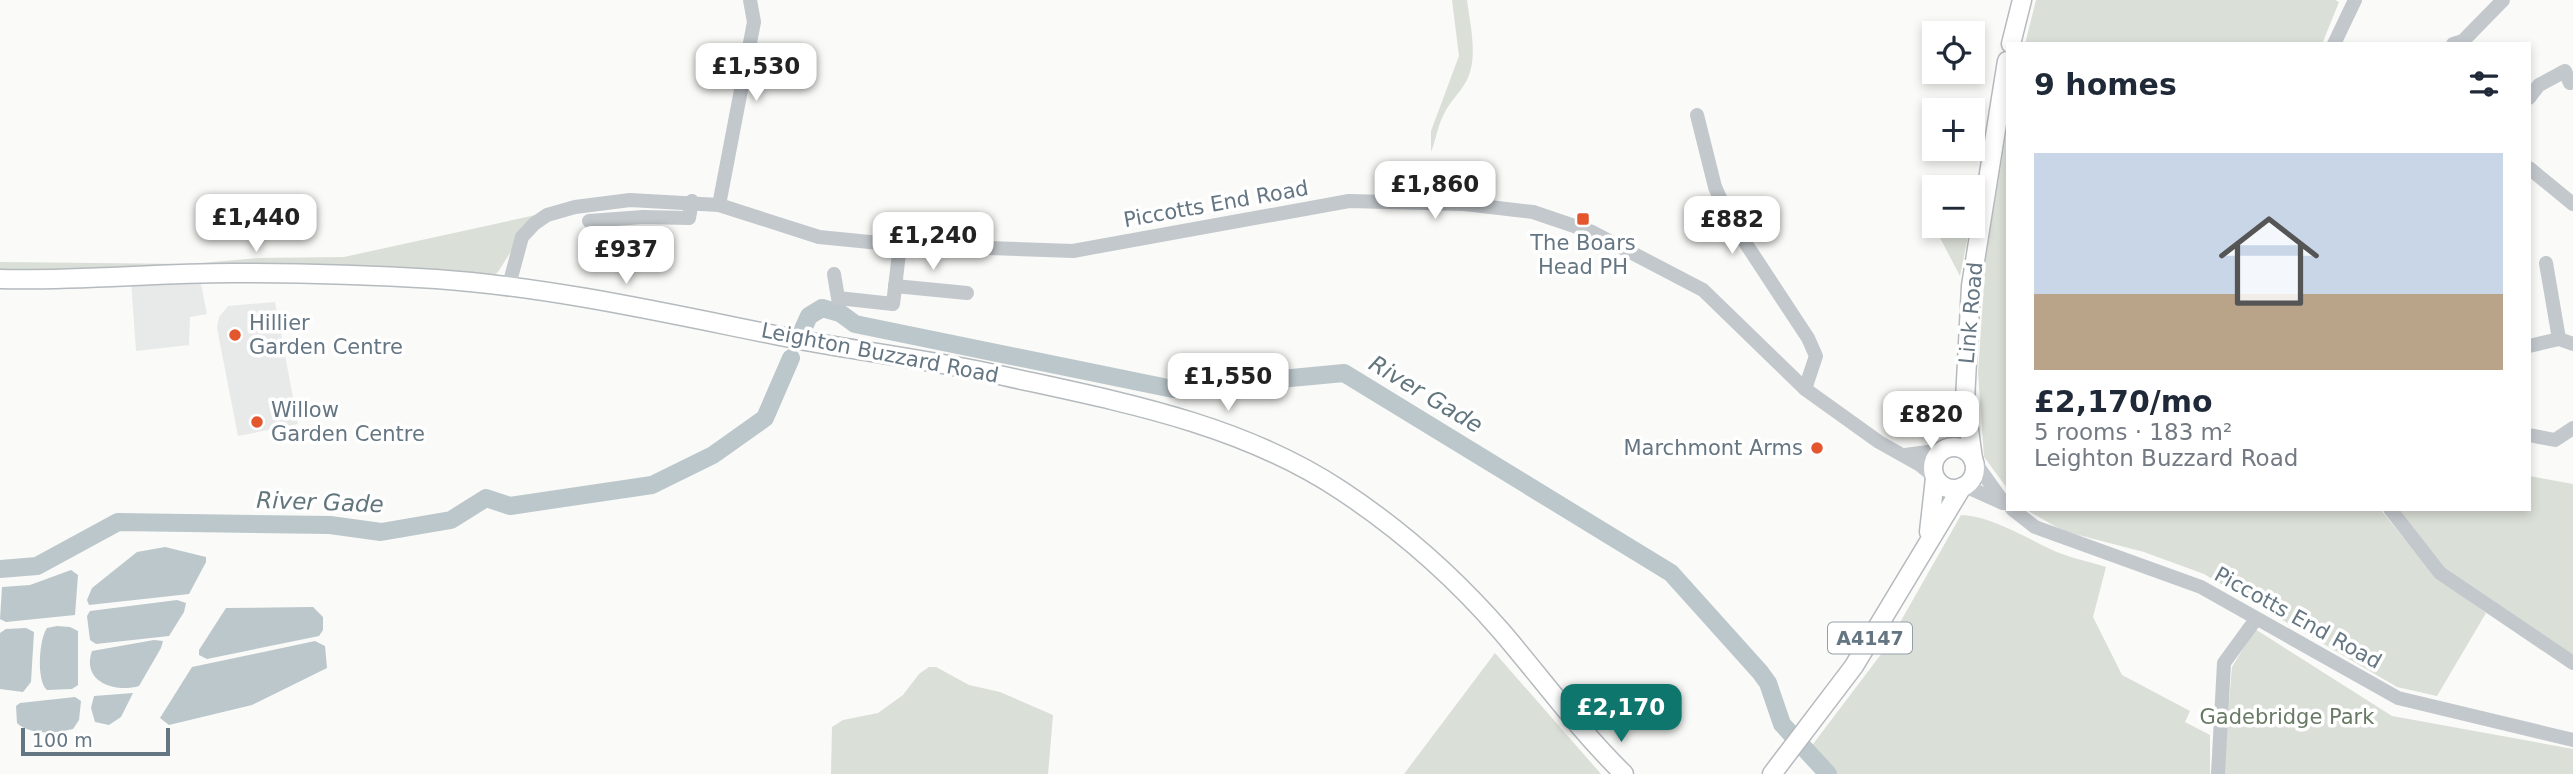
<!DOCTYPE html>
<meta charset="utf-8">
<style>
:root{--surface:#fff;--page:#f6f6f7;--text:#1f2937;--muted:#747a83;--accent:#0f766e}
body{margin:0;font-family:"DejaVu Sans",sans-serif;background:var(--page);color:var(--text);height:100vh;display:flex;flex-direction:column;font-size:26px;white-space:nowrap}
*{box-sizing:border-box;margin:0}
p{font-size:23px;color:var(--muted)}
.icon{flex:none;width:38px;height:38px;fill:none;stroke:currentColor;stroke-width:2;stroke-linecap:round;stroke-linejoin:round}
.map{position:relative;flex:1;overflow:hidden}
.panel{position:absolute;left:2006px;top:42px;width:525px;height:469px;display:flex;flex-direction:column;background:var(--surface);border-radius:0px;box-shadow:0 4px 10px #0003}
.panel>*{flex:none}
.controls{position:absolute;left:1922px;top:21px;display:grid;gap:14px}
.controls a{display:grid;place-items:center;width:63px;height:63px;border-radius:0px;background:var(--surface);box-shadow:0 4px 10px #0003;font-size:35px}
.scale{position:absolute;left:21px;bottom:18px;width:149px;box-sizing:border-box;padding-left:7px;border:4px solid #657683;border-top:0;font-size:19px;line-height:24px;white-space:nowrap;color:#657683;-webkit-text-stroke:5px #fff;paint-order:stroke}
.price{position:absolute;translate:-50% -60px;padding:0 16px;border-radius:14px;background:#fff;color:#222;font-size:23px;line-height:46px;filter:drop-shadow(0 2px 4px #0008)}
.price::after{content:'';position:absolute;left:50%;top:42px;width:21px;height:16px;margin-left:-10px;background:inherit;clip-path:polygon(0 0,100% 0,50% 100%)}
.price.current{background:var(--accent);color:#fff}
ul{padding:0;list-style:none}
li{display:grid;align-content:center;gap:14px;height:371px;padding:0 28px}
li span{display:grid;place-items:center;height:217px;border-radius:0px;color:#555}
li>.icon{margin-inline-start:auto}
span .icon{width:126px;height:126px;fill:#fffc;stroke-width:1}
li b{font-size:30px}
h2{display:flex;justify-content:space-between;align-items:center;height:84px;padding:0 28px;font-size:30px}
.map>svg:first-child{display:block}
.built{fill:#e8e9e9}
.green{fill:#dadfd7}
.water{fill:#bbc7cb}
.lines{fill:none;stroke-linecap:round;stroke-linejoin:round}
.river{stroke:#bbc7cb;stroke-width:18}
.major-casing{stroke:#b5babe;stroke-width:21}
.minor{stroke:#c3c8cc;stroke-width:14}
.major{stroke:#fff;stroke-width:18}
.poi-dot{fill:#e4572e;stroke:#fff;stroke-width:2.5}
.labels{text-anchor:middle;stroke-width:7;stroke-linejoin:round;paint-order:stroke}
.shield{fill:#fff;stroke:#939fa8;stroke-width:2}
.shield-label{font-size:19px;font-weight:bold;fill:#657683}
.street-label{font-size:21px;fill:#657683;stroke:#fff}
.poi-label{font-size:21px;fill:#657683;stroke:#fff;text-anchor:start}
.park-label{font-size:21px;fill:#687a64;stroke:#fff}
.water-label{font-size:23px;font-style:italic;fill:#60757c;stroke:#fff}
</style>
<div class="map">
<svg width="2573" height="774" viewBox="0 0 2573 774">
<rect width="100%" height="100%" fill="#fafaf8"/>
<!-- built -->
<g class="built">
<polygon points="186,280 187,283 201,284 207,314 190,317 189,345 136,351 131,281"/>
<polygon points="275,302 298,424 238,436 217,328 219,317 228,306"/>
</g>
<!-- green -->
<g class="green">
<path d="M1452 0H1467C1470 25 1480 62 1464 85 1457 96 1448 104 1443 116 1437 128 1436 140 1431 152V131L1459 56Z"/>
<polygon points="2036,0 2335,0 2339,2 2322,44 2025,44"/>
<polygon points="2007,130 2007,488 1984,457 1978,373 1986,254"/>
<polygon points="545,213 517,242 498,272 491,277 0,275 0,262 189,264 260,258 344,257"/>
<polygon points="1927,213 1934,216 1934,226 1957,226 1969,231 1960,276"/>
<polygon points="2529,476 2573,484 2573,663 2440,573 2390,509 2529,509"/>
<polygon points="2025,509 2380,509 2434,575 2486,613 2437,696 2397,687 2204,574 2144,552 2063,531"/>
<path d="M1961 515C1990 516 2023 536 2048 548 2066 557 2087 561 2106 567L2093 617 2122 675 2190 711 2185 722 2210 735V774H1835L1808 751 1804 756 1885 649Z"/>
<polygon points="2255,629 2392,716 2573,749 2573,774 2223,774 2232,667"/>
<polygon points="1495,653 1601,774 1404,774"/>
<polygon points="929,667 936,667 969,685 1000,692 1053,715 1048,774 831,774 832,727 843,720 878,713 903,695 919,674"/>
</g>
<!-- water -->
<g class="water">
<polygon points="165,547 206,557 206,562 189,594 89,605 87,600 92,588 137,552"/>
<polygon points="71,570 78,575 75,615 6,622 0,619 2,587 30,585"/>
<polygon points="177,600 186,603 184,612 169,636 96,644 90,640 87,616 90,611"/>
<polygon points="313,607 323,617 323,630 319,636 207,659 199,655 199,650 226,608"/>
<path d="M57 626 70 627 78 631V685L72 689 47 690C36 681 39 639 47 628Z"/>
<polygon points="6,629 26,628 34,632 31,682 23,692 0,689 0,633"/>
<path d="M154 640 163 641 161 648 139 686C115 693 81 682 92 651Z"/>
<polygon points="315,641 325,646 327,668 252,705 169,725 160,718 192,667"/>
<polygon points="133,693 121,717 109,725 95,722 91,708 94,696"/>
<path d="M75 697 81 701 79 720 73 729C56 733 31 736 17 723L16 706 20 703Z"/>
</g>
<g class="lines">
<!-- river -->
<g class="river">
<polyline points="803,329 809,316 822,308 840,313 855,324 1173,389 1344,373 1671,573 1760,672 1768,683 1782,724 1828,774"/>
<polyline points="0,569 37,566 118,522 330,525 381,532 451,520 486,498 510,506 652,485 713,455 765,418 791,358"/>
</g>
<!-- major casing -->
<g class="major-casing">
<g id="major">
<polyline points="2011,44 2022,0"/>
<path d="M0 279C77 281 154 273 232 273 300 273 368 275 436 279 561 288 683 317 805 341 867 352 928 360 990 373 1111 400 1237 421 1342 491 1401 530 1456 579 1502 632 1543 680 1579 730 1624 774"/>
<circle cx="1954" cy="468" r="21"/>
<polyline points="1973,459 1965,400 1971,286 2007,61"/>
<polyline points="1929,532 1935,478"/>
<polyline points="1772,774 1854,666 1962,487"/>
</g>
</g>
<!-- minor -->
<g class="minor">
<polyline points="2334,44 2355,0"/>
<polyline points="2453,44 2463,41 2503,0"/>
<polyline points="2529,98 2539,85 2565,71 2570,83"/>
<polyline points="1697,115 1715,187 1729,218 1808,338 1816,356 1805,389"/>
<polyline points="2529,168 2573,204"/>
<polyline points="719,205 754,22 750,0"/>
<polyline points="589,221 643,217 689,218 692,201"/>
<polyline points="2546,263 2559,339"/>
<polyline points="834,274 838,298 893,304 900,245"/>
<polyline points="509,285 522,237 534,224 547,215 575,207 630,200 719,205 819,237 900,245 1073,251 1349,201 1464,204 1533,212 1592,232 1703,290 1805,389 1879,442 1920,465 1935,477"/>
<polyline points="895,286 967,293"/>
<polyline points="2529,346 2559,339 2573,344"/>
<polyline points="2529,435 2555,440 2573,428"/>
<polyline points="1905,455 1943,450"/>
<polyline points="1974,461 2004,503"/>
<polyline points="1965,486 2003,503"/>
<polyline points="2012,509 2035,527 2201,587 2398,698 2573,740"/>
<polyline points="2390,509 2440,573 2573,663"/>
<polyline points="2218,774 2224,663 2256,619"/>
</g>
<!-- major -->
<use href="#major" class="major"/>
</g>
<!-- markers -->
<g class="poi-dot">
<rect x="1576" y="212" width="14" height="14" rx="3.5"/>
<circle cx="235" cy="335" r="7"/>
<circle cx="257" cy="422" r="7"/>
<circle cx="1817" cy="448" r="7"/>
</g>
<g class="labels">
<!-- shield labels -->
<rect class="shield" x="1828" y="622.5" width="84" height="31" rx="5"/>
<g class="shield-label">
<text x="1870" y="645">A4147</text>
</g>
<!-- street labels -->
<g class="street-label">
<text transform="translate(1216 204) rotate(-10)" y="7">Piccotts End Road</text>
<text transform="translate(1971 313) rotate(-85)" y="7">Link Road</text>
<text transform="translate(880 353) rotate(11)" y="7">Leighton Buzzard Road</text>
<text transform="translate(2298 618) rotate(29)" y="7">Piccotts End Road</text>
</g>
<!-- poi labels -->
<g class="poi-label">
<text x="1583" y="250" text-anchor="middle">The Boars<tspan x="1583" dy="24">Head PH</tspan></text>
<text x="249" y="330">Hillier<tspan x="249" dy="24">Garden Centre</tspan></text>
<text x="271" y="417">Willow<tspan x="271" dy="24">Garden Centre</tspan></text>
<text x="1803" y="455" text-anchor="end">Marchmont Arms</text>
</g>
<!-- park labels -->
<g class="park-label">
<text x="2287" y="724">Gadebridge Park</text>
</g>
<!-- water labels -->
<g class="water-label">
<text transform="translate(1426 394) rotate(31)" y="8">River Gade</text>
<text transform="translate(320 502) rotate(2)" y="8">River Gade</text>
</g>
</g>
</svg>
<div class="controls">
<a><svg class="icon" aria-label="locate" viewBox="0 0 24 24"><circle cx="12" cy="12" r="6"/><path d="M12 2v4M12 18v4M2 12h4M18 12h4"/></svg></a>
<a>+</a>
<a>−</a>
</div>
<div class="scale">100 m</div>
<b class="price" style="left:756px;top:103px">£1,530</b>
<b class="price" style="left:1435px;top:221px">£1,860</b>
<b class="price" style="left:256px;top:254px">£1,440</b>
<b class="price" style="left:1732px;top:256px">£882</b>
<b class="price" style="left:933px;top:272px">£1,240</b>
<b class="price" style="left:626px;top:286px">£937</b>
<b class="price" style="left:1228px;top:413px">£1,550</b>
<b class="price" style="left:1931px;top:451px">£820</b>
<b class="price current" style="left:1621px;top:744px">£2,170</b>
<section class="panel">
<h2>9 homes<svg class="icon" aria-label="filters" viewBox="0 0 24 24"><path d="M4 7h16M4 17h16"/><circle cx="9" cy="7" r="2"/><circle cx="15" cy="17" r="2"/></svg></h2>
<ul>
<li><span style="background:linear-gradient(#c9d6e8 65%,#b9a48a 0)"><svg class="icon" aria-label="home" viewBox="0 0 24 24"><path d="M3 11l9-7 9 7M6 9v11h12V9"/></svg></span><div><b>£2,170/mo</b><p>5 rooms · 183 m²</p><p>Leighton Buzzard Road</p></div></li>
</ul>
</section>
</div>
